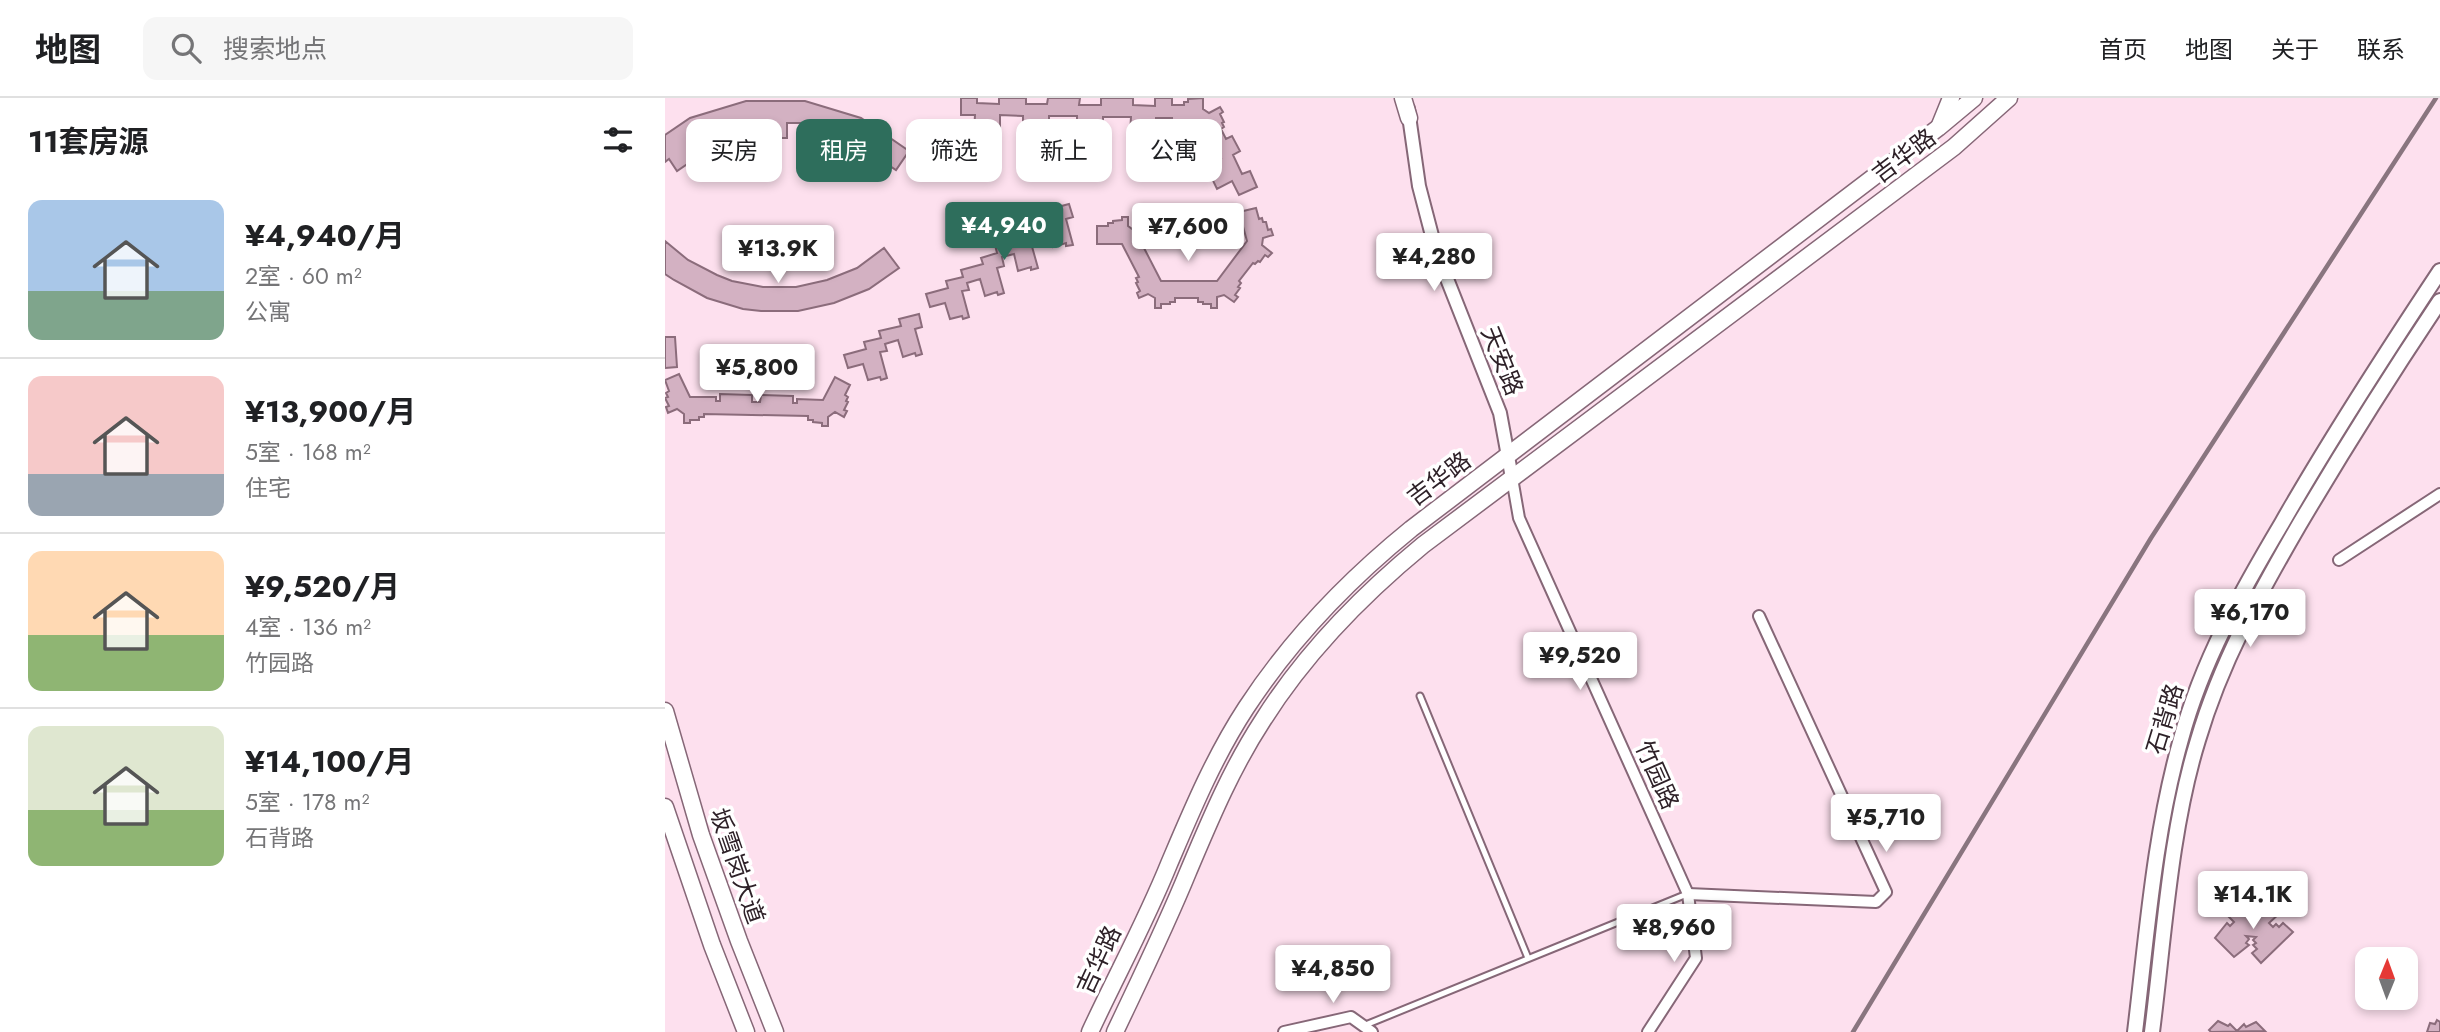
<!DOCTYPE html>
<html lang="zh">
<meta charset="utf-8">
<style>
:root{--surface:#fff;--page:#f6f6f6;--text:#202124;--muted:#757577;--line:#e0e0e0;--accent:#2e6e5c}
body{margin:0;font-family:Jost,"Noto Sans SC",sans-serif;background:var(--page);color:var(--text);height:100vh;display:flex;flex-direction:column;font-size:26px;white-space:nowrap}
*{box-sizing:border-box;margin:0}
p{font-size:23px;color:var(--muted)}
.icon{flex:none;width:38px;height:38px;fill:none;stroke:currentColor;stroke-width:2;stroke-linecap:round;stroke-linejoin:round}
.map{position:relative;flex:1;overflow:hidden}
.drawer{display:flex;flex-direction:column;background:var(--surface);width:665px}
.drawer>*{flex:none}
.banner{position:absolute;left:21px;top:21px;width:665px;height:63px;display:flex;gap:14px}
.needle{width:46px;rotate:1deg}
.buttons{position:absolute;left:1690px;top:849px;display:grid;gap:14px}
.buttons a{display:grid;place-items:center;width:63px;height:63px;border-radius:14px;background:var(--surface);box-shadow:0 4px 10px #0003;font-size:35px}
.price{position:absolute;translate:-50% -60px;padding:0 16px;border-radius:7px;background:#fff;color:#222;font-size:23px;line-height:46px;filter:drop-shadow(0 2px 4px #0008)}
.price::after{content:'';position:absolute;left:50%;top:42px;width:21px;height:16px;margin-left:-10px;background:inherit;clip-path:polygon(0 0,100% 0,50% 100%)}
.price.current{background:var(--accent);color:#fff}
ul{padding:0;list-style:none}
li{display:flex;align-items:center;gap:21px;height:175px;padding:0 28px}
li+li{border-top:2px solid var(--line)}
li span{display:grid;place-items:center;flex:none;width:196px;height:140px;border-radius:14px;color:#555}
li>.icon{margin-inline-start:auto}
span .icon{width:84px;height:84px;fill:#fffc;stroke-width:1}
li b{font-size:30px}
h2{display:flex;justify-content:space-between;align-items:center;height:84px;padding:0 28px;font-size:30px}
.tag{padding:0 24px;border-radius:14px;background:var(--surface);box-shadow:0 4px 10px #0003;font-size:24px;line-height:63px}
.tag.current{background:var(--accent);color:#fff}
header{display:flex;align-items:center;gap:42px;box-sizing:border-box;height:98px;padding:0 35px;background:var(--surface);border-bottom:2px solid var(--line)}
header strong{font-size:33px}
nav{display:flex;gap:38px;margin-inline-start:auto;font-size:24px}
.search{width:490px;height:63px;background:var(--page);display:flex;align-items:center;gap:18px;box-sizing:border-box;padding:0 24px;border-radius:14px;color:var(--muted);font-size:26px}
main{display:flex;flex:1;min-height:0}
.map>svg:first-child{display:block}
.building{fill:#d3b1c2;stroke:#8b6c7b;stroke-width:2}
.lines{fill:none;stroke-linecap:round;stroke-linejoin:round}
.service-casing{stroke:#866777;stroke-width:9}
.minor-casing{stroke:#866777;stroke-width:14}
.tertiary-casing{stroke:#866777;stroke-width:16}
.secondary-casing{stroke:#866777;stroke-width:18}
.primary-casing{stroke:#866777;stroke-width:19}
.service{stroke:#fff;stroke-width:5}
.minor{stroke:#fff;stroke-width:10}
.tertiary{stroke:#fff;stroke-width:12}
.secondary{stroke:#fff;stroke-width:14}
.primary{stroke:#fff;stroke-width:16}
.rail{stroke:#89757f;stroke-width:4.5}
.labels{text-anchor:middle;stroke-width:7;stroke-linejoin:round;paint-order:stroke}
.street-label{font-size:24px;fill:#2e2128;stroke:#fff}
</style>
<header>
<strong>地图</strong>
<div class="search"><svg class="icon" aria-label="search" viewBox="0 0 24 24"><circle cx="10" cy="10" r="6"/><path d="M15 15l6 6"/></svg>搜索地点</div>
<nav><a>首页</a><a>地图</a><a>关于</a><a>联系</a></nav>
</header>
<main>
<section class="drawer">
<h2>11套房源<svg class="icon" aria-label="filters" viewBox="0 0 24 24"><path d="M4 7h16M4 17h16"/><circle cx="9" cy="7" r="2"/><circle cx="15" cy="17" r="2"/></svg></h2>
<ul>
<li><span style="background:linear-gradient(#a9c7e8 65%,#7fa58c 0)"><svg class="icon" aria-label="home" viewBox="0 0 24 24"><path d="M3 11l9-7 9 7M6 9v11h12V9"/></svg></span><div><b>¥4,940/月</b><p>2室 · 60 m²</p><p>公寓</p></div></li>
<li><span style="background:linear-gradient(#f6c9c9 70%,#9aa5b1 0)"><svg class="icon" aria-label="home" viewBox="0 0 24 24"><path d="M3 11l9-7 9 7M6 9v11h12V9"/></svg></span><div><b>¥13,900/月</b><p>5室 · 168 m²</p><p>住宅</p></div></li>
<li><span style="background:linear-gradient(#ffd9b3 60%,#8fb573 0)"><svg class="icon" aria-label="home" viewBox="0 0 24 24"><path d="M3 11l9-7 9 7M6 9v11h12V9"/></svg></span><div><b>¥9,520/月</b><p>4室 · 136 m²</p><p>竹园路</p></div></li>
<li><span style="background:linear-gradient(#dfe7d0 60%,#8fb573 0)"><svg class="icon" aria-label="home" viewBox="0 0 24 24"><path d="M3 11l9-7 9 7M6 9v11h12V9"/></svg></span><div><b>¥14,100/月</b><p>5室 · 178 m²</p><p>石背路</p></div></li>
</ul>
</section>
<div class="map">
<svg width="1775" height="934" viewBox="0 0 1775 934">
<rect width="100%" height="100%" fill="#fde0ee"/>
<!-- building -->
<g class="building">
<polygon points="296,0 312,0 312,5 334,6 334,0 361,0 361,6 382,6 383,0 415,0 414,7 436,7 436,0 468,0 468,7 490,8 490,0 507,0 507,7 519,7 519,4 523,4 523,1 538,0 538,11 544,15 555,9 558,14 555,16 559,24 557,25 559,29 556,31 561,41 567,38 575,53 568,57 577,76 585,73 592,89 574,97 567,83 552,91 541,68 556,60 549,47 545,49 534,24 507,24 507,20 491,20 491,37 465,36 466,19 438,19 438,36 412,36 412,18 384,18 384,35 358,35 358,18 335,17 335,35 309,34 310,17 296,17"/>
<polygon points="81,3 140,3 196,20 244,53 231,72 216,62 208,73 189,61 197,49 186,41 172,37 168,50 146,43 150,30 136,25 122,25 122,40 99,40 99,25 85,25 71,29 75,43 53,50 49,36 35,40 23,48 31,60 12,73 4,61 0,64 0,37 25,20"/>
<polygon points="404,106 408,119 401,121 408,147 401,148 401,145 388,149 384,132 371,136 373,143 366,145 373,170 366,172 366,169 353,173 349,156 337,159 339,168 332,170 339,195 333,197 332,194 320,198 315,181 302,185 304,192 297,193 304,219 298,221 297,218 285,221 280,205 265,209 261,196 283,190 281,183 298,179 296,172 318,166 316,160 332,155 330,147 351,141 349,135 367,130 365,124 386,118 385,111"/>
<polygon points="591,110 594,121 597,120 598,124 601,124 603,132 606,131 608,137 598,140 597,147 607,155 603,159 600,157 595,164 593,163 590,166 588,165 574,183 576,185 573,189 575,190 570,197 573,199 569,204 559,197 552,199 552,210 546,210 546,206 538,206 538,204 533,204 533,200 510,200 510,204 505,204 505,206 496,206 496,210 490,210 490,200 483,196 474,200 472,195 475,193 471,185 473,184 471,180 474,179 457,146 432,146 432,128 443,128 443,125 448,125 448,123 457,122 457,119 463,119 463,128 470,133 479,129 481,134 478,136 482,144 480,145 482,149 479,150 496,183 552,183 582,143 574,114"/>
<polygon points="0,143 23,162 52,177 67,183 98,189 131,189 162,182 192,170 219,150 234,170 204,191 169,205 133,213 96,213 78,211 42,200 9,182 0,176"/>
<polygon points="254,216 257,229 250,231 257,256 251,258 250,255 238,259 233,242 220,246 222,253 215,254 222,280 216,282 215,279 203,282 198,266 183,270 179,257 201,251 199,244 216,240 214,233 236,228 234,221"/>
<polygon points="0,239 10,239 12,269 0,270"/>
<polygon points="14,276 25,299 51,299 51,303 55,303 55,296 87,297 87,304 95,304 96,297 128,298 128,305 132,305 132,301 158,302 170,279 185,287 180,297 183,299 181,303 183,304 179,312 182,313 179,319 170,314 163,319 163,328 157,328 157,325 148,324 148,322 143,322 143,318 39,316 39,319 34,319 34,322 25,322 25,325 19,325 19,316 12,311 3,315 1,309 4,308 0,300 3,299 1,295 4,293 0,282"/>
<polygon points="1568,805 1578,810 1580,808 1587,815 1593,808 1596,811 1606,806 1615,815 1604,825 1608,829 1611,826 1614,829 1618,825 1628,834 1596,865 1587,855 1592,851 1588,847 1591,845 1588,842 1591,839 1581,838 1584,841 1581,845 1584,847 1569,859 1550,840 1562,825 1565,828 1569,824 1559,814"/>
<polygon points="1772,922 1775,924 1775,934 1762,934 1765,925 1770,926"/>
<polygon points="1553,923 1563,928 1565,926 1572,933 1579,926 1581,929 1591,924 1600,933 1546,934 1544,932"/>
</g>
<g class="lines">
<!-- service casing -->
<g class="service-casing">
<g id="service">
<polyline points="755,598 863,860"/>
<polyline points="698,928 1022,796"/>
</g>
</g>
<!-- minor casing -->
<g class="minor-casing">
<g id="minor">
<polyline points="847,380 854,420 1023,796 1031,860 983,934"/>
<polyline points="1674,462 1775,396"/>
<polyline points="1023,796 1211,804 1221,794 1094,518"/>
<polyline points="619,934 686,919 707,934"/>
</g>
</g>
<!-- tertiary casing -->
<g class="tertiary-casing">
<polyline id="tertiary" points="743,11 754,88 771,153 835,315 847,380"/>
</g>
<!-- secondary casing -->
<g class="secondary-casing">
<g id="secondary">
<path d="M1470 934C1482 836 1489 736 1516 641 1537 563 1576 494 1617 425 1666 339 1720 256 1775 173"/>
<path d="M1487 934C1499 840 1505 732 1533 642 1556 564 1594 496 1634 427 1679 351 1726 276 1775 203"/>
</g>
</g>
<!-- primary casing -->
<g class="primary-casing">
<g id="primary">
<polyline points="738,0 744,20"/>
<polyline points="1275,27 1286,0"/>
<polyline points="0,613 36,737 74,843 110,934"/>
<polyline points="0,709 47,847 81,934"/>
<path d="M425 934C451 878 481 823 504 766 527 712 549 659 581 610 626 541 682 483 746 431L1273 30 1309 0"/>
<path d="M450 934C475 881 501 828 523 774 545 722 566 671 598 622 641 554 696 498 758 447L1289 49 1344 0"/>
</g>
</g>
<!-- service -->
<use href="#service" class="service"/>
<!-- minor -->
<use href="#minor" class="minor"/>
<!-- tertiary -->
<use href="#tertiary" class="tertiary"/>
<!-- secondary -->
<use href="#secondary" class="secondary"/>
<!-- primary -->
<use href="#primary" class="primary"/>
<!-- rail -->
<polyline class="rail" points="1188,934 1486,440 1771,0"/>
</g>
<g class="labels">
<!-- street labels -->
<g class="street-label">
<text transform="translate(1239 58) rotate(-37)" y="8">吉华路</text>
<text transform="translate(837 263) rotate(68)" y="8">天安路</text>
<text transform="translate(774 381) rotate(-37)" y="8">吉华路</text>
<text transform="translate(1500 621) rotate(-73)" y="8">石背路</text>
<text transform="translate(992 677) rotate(66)" y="8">竹园路</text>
<text transform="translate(72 768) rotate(71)" y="8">坂雪岗大道</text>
<text transform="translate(434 862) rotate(-65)" y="8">吉华路</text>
</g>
</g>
</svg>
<div class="buttons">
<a><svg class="needle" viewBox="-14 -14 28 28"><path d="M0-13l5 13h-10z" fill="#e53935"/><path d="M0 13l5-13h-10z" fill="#757577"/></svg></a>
</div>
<b class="price current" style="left:339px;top:164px">¥4,940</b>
<b class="price" style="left:523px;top:165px">¥7,600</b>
<b class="price" style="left:113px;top:187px">¥13.9K</b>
<b class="price" style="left:769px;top:195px">¥4,280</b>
<b class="price" style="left:92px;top:306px">¥5,800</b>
<b class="price" style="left:1585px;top:551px">¥6,170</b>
<b class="price" style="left:915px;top:594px">¥9,520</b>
<b class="price" style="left:1221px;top:756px">¥5,710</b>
<b class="price" style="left:1588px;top:833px">¥14.1K</b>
<b class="price" style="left:1009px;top:866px">¥8,960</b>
<b class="price" style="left:668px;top:907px">¥4,850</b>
<div class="banner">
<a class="tag">买房</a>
<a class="tag current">租房</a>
<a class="tag">筛选</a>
<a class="tag">新上</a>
<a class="tag">公寓</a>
</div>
</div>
</main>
